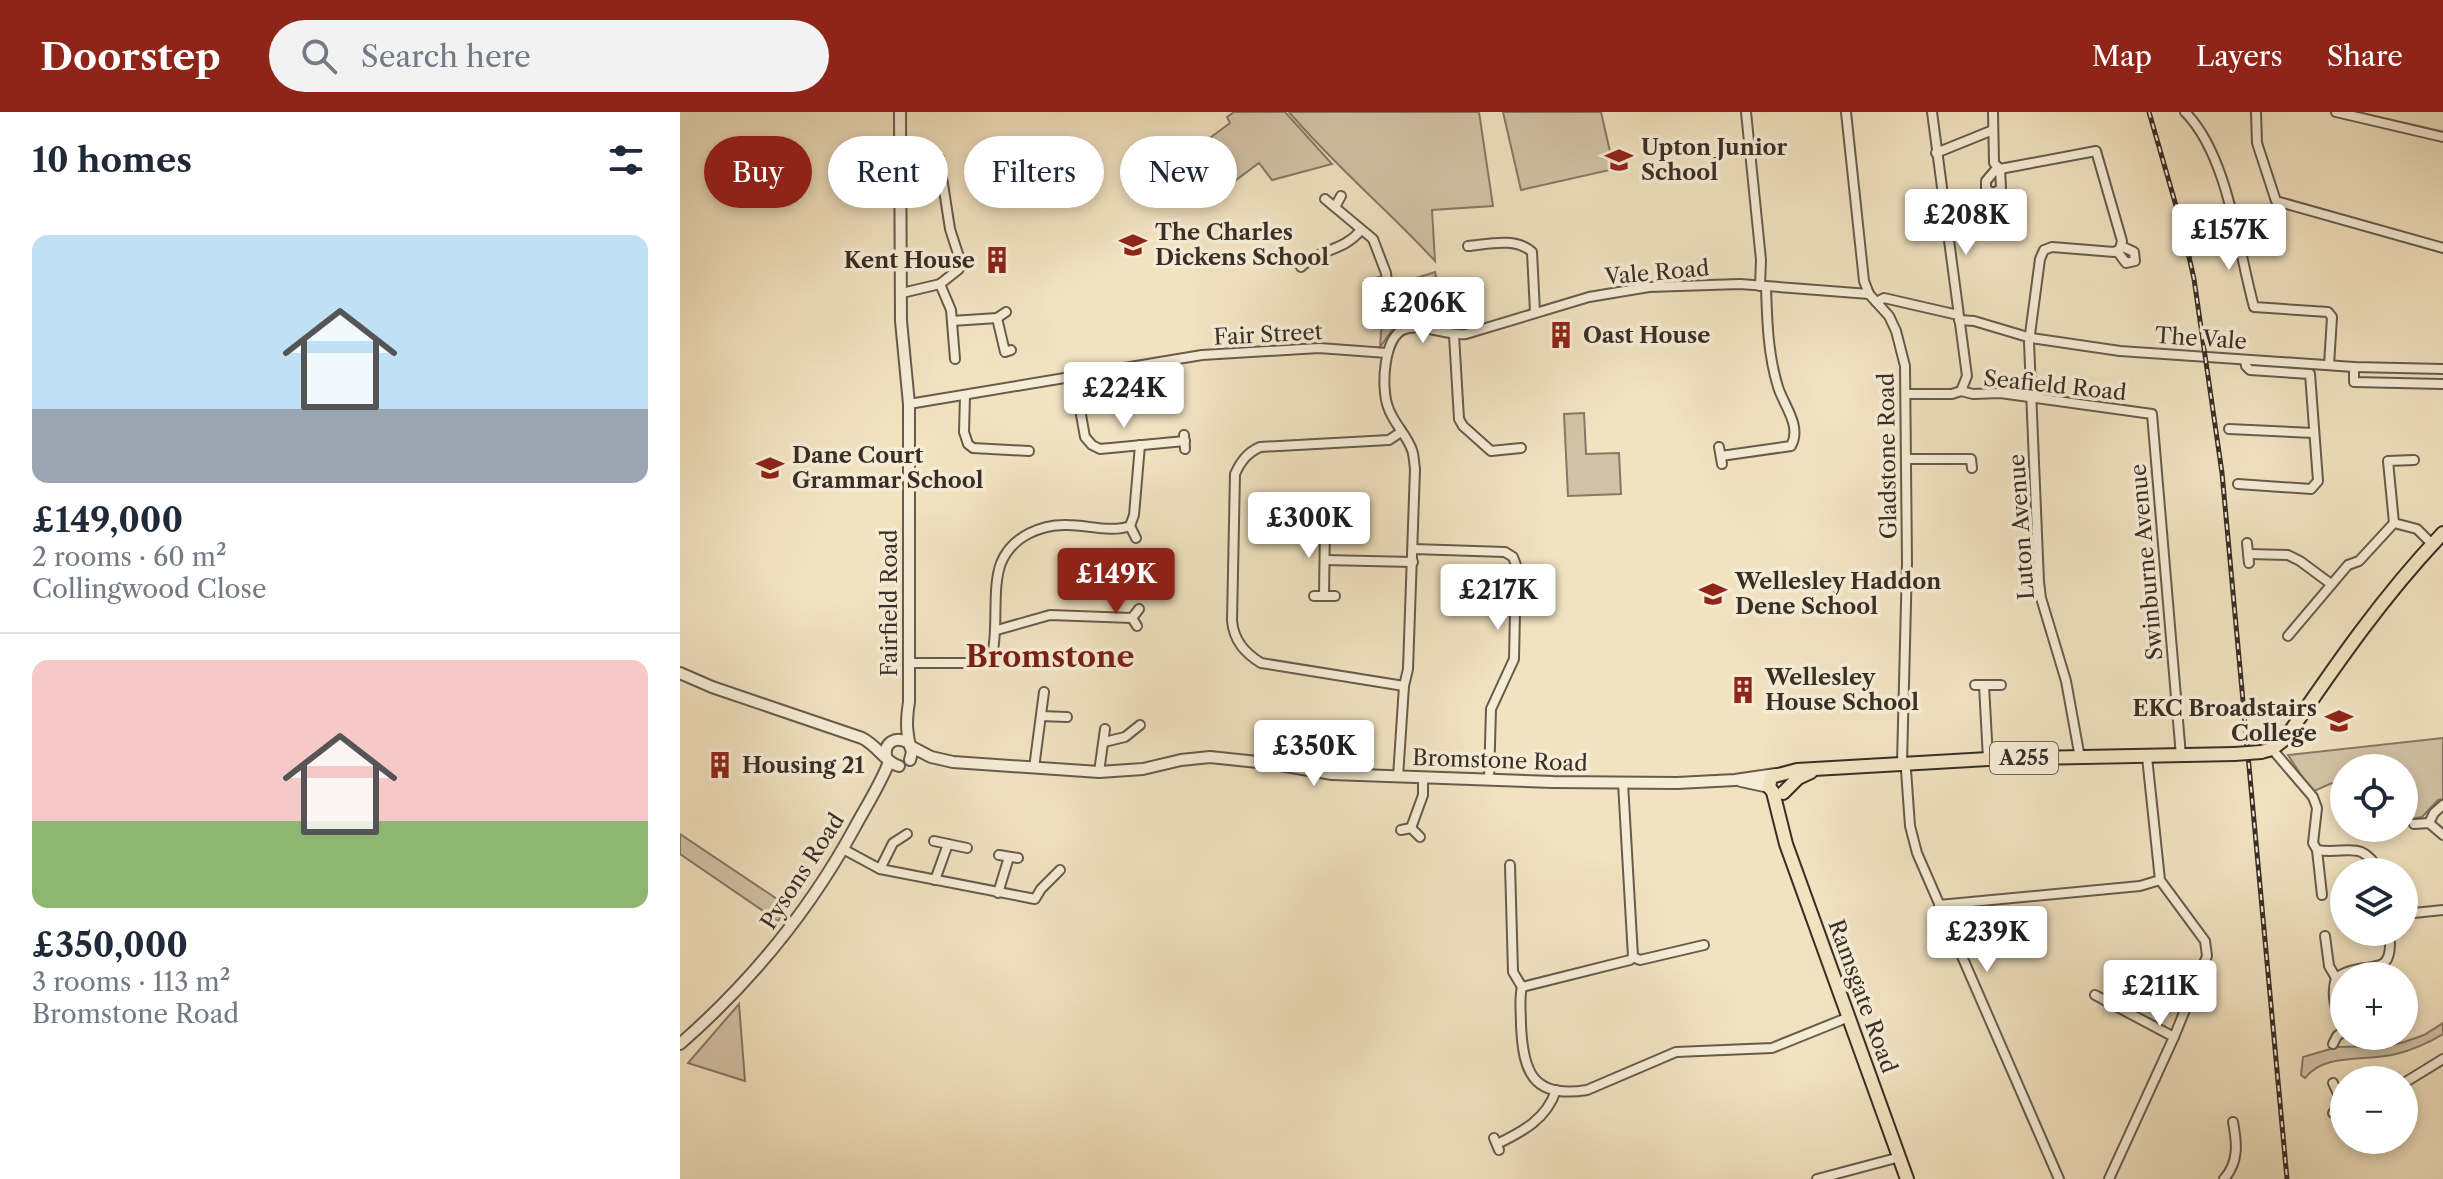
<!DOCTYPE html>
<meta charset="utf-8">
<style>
:root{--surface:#fff;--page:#f2f2f3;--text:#1f2937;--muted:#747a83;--line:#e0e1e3;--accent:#8f2418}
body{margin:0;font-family:"Libre Caslon Text",serif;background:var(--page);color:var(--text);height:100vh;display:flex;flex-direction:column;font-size:30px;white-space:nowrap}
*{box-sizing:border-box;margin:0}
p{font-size:26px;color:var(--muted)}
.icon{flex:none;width:44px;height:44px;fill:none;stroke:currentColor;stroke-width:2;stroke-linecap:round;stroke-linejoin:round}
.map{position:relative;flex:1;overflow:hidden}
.side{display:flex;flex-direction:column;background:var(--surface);width:680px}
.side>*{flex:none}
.guide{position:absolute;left:24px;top:24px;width:760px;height:72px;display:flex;gap:16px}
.tools{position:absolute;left:1650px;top:642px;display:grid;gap:16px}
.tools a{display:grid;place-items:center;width:88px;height:88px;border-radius:50%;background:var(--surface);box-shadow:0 4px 12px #0003;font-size:40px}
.price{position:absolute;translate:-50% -68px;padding:0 18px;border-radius:8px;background:#fff;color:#222;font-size:26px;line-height:52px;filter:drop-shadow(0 2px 4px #0008)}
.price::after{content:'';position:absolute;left:50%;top:48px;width:24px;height:18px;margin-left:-12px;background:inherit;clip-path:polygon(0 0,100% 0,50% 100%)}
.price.active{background:var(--accent);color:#fff}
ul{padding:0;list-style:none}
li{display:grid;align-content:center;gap:16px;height:424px;padding:0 32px}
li+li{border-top:2px solid var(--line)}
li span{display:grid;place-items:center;height:248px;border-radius:16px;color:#555}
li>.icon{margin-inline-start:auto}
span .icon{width:144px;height:144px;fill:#fffc;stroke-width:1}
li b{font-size:34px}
h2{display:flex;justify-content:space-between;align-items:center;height:96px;padding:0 32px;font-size:34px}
.chip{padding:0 28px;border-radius:36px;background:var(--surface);box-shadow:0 4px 12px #0003;font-size:28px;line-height:72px}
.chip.active{background:var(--accent);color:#fff}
header{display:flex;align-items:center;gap:48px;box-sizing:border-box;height:112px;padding:0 40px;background:var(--accent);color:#fff}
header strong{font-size:38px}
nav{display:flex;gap:44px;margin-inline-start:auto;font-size:28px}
.search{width:560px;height:72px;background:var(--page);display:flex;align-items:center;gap:20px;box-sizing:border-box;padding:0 28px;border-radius:44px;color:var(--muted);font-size:30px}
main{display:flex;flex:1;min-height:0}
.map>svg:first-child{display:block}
.green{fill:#d2c3a6;stroke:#867866;stroke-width:2}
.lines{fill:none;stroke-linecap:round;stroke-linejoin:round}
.minor-casing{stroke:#675b4c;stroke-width:12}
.tertiary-casing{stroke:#675b4c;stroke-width:14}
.primary-casing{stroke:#392e26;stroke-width:16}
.minor{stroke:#f6ecd6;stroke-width:8}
.tertiary{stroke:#f6ecd6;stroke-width:10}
.primary{stroke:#f1e2c0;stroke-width:12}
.rail-casing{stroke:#392e26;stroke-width:5}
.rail{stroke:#f6ecd6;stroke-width:2;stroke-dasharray:6;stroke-linecap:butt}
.primary-bridge-casing{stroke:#392e26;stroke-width:16;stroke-linecap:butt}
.primary-bridge{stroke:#f1e2c0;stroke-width:12}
.labels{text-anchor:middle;stroke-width:7;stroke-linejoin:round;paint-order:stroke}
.shield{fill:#f6ecd6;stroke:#72675b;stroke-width:2}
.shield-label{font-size:20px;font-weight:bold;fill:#392e26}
.poi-label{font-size:22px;font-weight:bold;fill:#392e26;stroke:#f6ecd6;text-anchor:start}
.street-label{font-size:22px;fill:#392e26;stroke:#f6ecd6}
.district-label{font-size:30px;font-weight:bold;fill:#7a1f14;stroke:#f6ecd6}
</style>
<header>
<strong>Doorstep</strong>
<div class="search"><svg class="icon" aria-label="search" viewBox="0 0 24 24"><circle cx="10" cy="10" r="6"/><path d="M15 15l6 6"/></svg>Search here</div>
<nav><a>Map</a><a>Layers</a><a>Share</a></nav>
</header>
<main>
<section class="side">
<h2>10 homes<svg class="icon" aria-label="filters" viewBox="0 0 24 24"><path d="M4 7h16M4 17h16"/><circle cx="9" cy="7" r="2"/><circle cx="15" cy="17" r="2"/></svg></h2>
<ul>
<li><span style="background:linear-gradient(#bfe0f5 70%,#9aa5b1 0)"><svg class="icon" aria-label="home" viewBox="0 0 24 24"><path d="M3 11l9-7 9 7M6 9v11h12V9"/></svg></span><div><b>£149,000</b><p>2 rooms · 60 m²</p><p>Collingwood Close</p></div></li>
<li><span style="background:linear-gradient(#f6c9c9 65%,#8fb573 0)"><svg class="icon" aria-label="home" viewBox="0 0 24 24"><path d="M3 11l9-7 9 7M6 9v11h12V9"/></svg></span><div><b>£350,000</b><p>3 rooms · 113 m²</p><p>Bromstone Road</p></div></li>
</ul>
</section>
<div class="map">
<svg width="1763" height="1067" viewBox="0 0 1763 1067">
<rect width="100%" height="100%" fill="#f1e2c0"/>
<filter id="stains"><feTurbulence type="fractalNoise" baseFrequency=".0025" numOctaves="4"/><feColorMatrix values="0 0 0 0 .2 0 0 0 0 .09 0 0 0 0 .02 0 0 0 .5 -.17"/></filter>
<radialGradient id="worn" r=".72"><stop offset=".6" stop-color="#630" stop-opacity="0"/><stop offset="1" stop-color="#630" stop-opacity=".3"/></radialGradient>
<!-- green -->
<g class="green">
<polygon points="554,0 605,0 652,52 592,68 579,51 544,77 515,37 550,11 547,5"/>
<path d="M609 0H799L813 94 752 98 755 149C708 98 654 53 609 0Z"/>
<polygon points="823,0 921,0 934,57 841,78"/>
<polygon points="755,160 767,215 747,210 726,209 714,189 714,173"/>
<polygon points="699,165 703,196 713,217 700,235 702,206 693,200 684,169"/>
<polygon points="904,301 906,342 939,341 941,382 888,384 884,302"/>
<polygon points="1763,626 1763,687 1758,688 1742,705 1731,707 1724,702 1724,656 1664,656 1664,672 1652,671 1632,680 1608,643"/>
<polygon points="0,722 109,795 98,809 0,742"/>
<polygon points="59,892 65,969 8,951"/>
<path d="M1763 911V922C1748 931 1732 938 1716 942 1687 950 1645 940 1625 966L1621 963 1623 945 1657 935 1708 934 1724 930 1744 923Z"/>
</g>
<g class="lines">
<!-- minor casing -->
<g class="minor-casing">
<g id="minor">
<polyline points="1066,0 1081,148 1080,174"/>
<polyline points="1166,0 1184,169 1189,182 1209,204 1216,219 1225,254 1227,451 1222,651"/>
<polyline points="1252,0 1287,264 1281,279"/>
<polyline points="1313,0 1314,51 1320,57 1416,39 1442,129 1440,137 1434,140 1372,135 1364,138 1360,147 1349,230 1359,470 1361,486 1386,569 1400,646"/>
<path d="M1505 0C1548 43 1558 137 1574 195L1648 200 1652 205 1649 253"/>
<polyline points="1576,0 1577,31 1596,89 1763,136"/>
<polyline points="1656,0 1763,25"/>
<polyline points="1256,41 1313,18"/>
<polyline points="1317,56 1306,69 1306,76 1310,80 1316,80 1321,76 1320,57"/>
<polyline points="645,87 693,127 706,161 709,189 723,217"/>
<polyline points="655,95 661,84"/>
<path d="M788 134C809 132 836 125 852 140L855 200"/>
<polyline points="1437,139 1446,151 1455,149 1454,140 1441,134"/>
<path d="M621 155C640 136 663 140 681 118"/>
<polyline points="260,172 271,198 275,247"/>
<polyline points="222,181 260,172 279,157 280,148 270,117 259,46"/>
<polyline points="1196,190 1204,186 1278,203"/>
<polyline points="317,206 325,240 331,238"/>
<polyline points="1279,208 1294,209 1351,226 1440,239 1674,255 1763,257"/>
<polyline points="272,209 317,206 326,200"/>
<polyline points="774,223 779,307 783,314 811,339 841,336"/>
<polyline points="1674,255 1674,270 1763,272"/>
<polyline points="394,264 405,325 412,333 420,337 505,329"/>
<polyline points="1226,282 1272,282 1281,279 1293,282 1320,281 1472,302 1501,644"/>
<polyline points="285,284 284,320 288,332 293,336 349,339"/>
<polyline points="229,292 522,243 639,236 707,241"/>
<polyline points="1549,317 1634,321"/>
<path d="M721 320 709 328 580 335C567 341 561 349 555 362L552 509C554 529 565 541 581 551L724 574"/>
<polyline points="504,323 505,337"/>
<polyline points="1039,335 1042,352"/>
<path d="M1041 344 1111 334C1122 314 1104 294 1098 275 1088 243 1087 208 1086 175"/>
<polyline points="1226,347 1291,347 1292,356"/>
<polyline points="1558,372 1631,377 1638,369 1630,262 1570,258 1566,254 1565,248"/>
<polyline points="1714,411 1708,349 1734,348"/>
<polyline points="634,412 655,412"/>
<polyline points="450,414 456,426"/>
<polyline points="1567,431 1569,451"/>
<polyline points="733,437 825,440 833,445 836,453 834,547 811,597 809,668"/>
<polyline points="1568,442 1608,443 1620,449 1651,472"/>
<polyline points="645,448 733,450"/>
<polyline points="634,484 655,484"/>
<polyline points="644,484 645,412"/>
<polyline points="457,514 452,506 459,497"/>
<polyline points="317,518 370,503 452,506"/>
<polyline points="1608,524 1668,453 1679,449 1714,411 1737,417 1752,432"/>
<path d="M228 551H298L313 538C318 512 312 475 321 451 332 424 362 412 388 413 407 413 432 421 450 414L454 403 460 333"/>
<polyline points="1295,573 1321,573"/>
<polyline points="1304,573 1308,647"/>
<polyline points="361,604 387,605"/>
<polyline points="424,630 445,625 460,613"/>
<path d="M1592 637 1633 685 1637 696 1633 731 1637 738C1667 743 1681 726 1700 760"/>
<polyline points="354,656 364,580"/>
<polyline points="1226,658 1230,714 1237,741 1379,1067"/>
<polyline points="419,660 425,617"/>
<path d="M718 665 724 574 728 557 735 357C734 351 734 343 732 338 727 323 713 311 708 295 701 277 703 224 725 217 744 211 766 224 786 222L909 185 969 175 1060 172 1189 182"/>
<path d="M943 671 953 845 950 848 842 875C839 887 841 900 841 913 843 959 852 987 907 978L996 940 1092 936 1169 905"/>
<polyline points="1749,711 1754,701 1763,693"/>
<polyline points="1734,712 1749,711 1763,723"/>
<polyline points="731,716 743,683 743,666"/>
<polyline points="721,718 731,716 740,725"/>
<polyline points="254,729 287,736"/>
<polyline points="163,737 200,757 355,787 361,777 380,758"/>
<polyline points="1637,738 1642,783"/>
<polyline points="319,743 338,746"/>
<polyline points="830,753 833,860 842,875"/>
<polyline points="200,757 213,731 227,722"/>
<polyline points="255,768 268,732"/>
<polyline points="318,781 329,745"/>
<polyline points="1259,793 1460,774 1480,768"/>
<polyline points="1724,802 1763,798"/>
<polyline points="1645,824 1649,854 1656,866"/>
<polyline points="953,845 960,848 1024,833"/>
<polyline points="1415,883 1494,925"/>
<path d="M1663 918C1657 900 1650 885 1656 866 1684 845 1716 872 1709 820"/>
<polyline points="1677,924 1690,928"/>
<polyline points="1653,932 1657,924 1664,919"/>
<polyline points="1724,971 1763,947"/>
<polyline points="1653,1001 1662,990 1653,971"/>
<polyline points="814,1026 819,1038"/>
<path d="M817 1032C842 1020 867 1007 876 978"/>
<polyline points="1137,1067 1220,1045"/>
<polyline points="1429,1067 1494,925 1527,844 1525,829 1480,768 1467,645"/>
<path d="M1544 1067C1559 1050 1557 1031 1553 1010"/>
</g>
</g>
<!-- tertiary casing -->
<g class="tertiary-casing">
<g id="tertiary">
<path d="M220 0 221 209 229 292V590C226 609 226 623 232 640L230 648"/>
<path d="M0 561 32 575 182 626C198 634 206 651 219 654"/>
<polyline points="230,634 251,645 273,650 419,660 463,657 501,648 530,645 587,651 652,662 873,670 997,671 1055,668 1096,662"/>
<path d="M206 644C204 631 215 624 227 630"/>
<polyline points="1061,669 1089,675"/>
<path d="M0 932C71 870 130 798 175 715 187 693 200 673 209 650"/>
</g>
</g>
<!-- primary casing -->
<g class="primary-casing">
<g id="primary">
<path d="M1581 640 1592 637 1605 627C1655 554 1702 485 1763 421"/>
<polyline points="1103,681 1118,666 1131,660"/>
<polyline points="1227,1067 1106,732 1093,680 1089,675 1091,665 1117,658 1308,647 1555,642"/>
</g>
</g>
<!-- minor -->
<use href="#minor" class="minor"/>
<!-- tertiary -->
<use href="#tertiary" class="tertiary"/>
<!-- primary -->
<use href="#primary" class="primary"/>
<!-- rail casing -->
<g class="rail-casing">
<polyline id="rail" points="1469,0 1503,118 1514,167 1542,361 1607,1067"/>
</g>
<!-- rail -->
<use href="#rail" class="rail"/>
<!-- primary-bridge casing -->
<g class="primary-bridge-casing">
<polyline id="primary-bridge" points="1555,642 1581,640"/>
</g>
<!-- primary-bridge -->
<use href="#primary-bridge" class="primary-bridge"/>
</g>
<!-- icons -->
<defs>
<g id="school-bare" transform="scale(2.16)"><path d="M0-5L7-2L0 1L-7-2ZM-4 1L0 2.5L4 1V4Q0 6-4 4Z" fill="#8f2418" stroke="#f6ecd6" stroke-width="2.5" paint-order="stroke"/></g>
<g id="building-bare" transform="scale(2.16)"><path d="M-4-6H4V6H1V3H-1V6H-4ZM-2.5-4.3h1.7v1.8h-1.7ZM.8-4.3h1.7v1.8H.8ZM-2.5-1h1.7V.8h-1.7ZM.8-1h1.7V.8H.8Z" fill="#8f2418" stroke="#f6ecd6" stroke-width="2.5" paint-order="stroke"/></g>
<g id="university-bare" transform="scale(2.16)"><path d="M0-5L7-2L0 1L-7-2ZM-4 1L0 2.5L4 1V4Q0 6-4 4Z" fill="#8f2418" stroke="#f6ecd6" stroke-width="2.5" paint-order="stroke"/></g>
</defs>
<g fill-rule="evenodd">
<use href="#school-bare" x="939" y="48"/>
<use href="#school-bare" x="453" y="133"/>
<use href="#building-bare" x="317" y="148"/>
<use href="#building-bare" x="881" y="223"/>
<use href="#school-bare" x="90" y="356"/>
<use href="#school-bare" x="1033" y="482"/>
<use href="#building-bare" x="1063" y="578"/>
<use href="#university-bare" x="1659" y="609"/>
<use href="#building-bare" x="40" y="653"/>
</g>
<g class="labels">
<!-- shield labels -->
<rect class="shield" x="1310" y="630" width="68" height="32" rx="6"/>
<g class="shield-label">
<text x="1344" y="653">A255</text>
</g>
<!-- poi labels -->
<g class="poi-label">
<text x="961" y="43">Upton Junior<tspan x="961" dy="25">School</tspan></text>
<text x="475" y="128">The Charles<tspan x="475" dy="25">Dickens School</tspan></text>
<text x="295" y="156" text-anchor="end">Kent House</text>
<text x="903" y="231">Oast House</text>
<text x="112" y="351">Dane Court<tspan x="112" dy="25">Grammar School</tspan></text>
<text x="1055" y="477">Wellesley Haddon<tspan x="1055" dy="25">Dene School</tspan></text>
<text x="1085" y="573">Wellesley<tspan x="1085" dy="25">House School</tspan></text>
<text x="1637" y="604" text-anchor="end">EKC Broadstairs<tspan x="1637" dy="25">College</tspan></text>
<text x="62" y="661">Housing 21</text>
</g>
<!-- street labels -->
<g class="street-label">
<text transform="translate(977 160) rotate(-5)" y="8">Vale Road</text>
<text transform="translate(588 222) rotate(-3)" y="8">Fair Street</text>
<text transform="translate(1521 226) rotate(4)" y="8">The Vale</text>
<text transform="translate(1375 273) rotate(6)" y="8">Seafield Road</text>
<text transform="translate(1207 344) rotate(-91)" y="8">Gladstone Road</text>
<text transform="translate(1341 415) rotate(-94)" y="8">Luton Avenue</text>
<text transform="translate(1466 450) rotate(-95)" y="8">Swinburne Avenue</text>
<text transform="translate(209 491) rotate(-90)" y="8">Fairfield Road</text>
<text transform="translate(820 648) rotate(2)" y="8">Bromstone Road</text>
<text transform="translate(122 759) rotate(-57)" y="8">Pysons Road</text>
<text transform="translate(1183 884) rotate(70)" y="8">Ramsgate Road</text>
</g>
<!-- district labels -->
<g class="district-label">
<text x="370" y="555">Bromstone</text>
</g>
</g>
<rect width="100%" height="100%" filter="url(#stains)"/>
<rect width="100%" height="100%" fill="url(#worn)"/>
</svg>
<div class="tools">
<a><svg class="icon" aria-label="locate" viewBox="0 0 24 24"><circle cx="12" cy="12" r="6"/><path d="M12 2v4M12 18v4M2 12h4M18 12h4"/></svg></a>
<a><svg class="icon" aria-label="layers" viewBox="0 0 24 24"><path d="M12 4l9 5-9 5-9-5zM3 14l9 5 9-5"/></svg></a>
<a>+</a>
<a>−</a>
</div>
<b class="price" style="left:1286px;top:145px">£208K</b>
<b class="price" style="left:1549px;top:160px">£157K</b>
<b class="price" style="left:743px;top:233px">£206K</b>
<b class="price" style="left:444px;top:318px">£224K</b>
<b class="price" style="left:629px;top:448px">£300K</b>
<b class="price active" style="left:436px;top:504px">£149K</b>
<b class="price" style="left:818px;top:520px">£217K</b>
<b class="price" style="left:634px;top:676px">£350K</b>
<b class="price" style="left:1307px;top:862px">£239K</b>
<b class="price" style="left:1480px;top:916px">£211K</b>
<div class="guide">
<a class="chip active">Buy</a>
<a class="chip">Rent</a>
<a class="chip">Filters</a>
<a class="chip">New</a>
</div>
</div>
</main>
